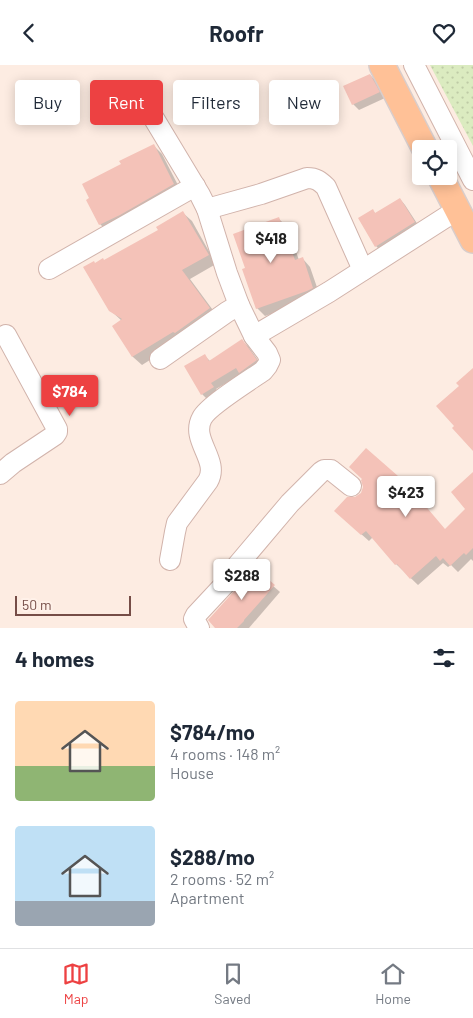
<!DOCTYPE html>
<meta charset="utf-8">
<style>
:root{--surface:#fff;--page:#f2f2f3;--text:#1f2937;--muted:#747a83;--line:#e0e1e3;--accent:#ed4142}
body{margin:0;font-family:Barlow,sans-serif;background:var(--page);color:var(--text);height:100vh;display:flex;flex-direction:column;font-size:19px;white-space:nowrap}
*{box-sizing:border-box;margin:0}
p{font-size:16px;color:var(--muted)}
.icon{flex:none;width:28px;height:28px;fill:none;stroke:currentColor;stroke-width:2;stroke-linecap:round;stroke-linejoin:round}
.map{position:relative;height:563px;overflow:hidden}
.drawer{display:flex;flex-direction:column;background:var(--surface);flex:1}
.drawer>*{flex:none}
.guide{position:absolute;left:15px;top:15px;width:444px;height:45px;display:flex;gap:10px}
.tools{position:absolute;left:412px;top:75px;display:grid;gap:10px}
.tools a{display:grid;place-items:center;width:45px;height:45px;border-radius:5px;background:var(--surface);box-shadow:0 2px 12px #0003;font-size:25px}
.scale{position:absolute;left:15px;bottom:12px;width:116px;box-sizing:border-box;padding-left:5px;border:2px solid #764d47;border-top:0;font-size:14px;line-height:18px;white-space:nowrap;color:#764d47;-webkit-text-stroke:4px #fff1e9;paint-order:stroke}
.price{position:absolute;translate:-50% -42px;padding:0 11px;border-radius:5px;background:#fff;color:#222;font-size:16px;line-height:32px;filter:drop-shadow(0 1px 2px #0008)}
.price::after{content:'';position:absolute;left:50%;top:30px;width:15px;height:11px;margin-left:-8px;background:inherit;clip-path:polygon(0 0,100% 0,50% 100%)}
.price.current{background:var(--accent);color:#fff}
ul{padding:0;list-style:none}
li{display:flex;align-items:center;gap:15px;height:125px;padding:0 15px}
li span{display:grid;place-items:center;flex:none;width:140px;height:100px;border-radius:5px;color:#555}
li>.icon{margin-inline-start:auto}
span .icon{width:60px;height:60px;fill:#fffc;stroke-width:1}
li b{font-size:21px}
h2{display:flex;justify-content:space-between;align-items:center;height:60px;padding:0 15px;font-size:21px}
.tag{padding:0 18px;border-radius:5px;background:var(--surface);box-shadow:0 2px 12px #0003;font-size:18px;line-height:45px}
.tag.current{background:var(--accent);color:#fff}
header{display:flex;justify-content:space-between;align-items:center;height:65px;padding:0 15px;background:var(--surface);font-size:22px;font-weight:700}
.dock{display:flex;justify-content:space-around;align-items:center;height:70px;border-top:1px solid var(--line);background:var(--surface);font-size:14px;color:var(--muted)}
.dock a{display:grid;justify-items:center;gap:2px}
.dock .current{color:var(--accent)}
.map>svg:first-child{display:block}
.grass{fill:url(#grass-dots)}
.shadow{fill:#0003}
.building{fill:#f4c2b8}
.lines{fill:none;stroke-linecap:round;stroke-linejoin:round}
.minor-casing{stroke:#d1b3ab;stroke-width:22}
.major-casing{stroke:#d9cdcb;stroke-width:28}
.minor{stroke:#fff;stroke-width:20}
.major{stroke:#ffc197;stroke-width:25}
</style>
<header><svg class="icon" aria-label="back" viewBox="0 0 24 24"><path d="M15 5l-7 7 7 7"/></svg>Roofr<svg class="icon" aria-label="heart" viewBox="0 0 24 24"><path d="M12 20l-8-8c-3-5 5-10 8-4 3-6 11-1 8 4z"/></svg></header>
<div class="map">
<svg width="473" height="563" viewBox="0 0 473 563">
<defs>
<pattern id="grass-dots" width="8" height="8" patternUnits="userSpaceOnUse" patternTransform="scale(1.25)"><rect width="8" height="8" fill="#dbebc0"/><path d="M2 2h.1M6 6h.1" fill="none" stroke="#bfcba6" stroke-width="1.8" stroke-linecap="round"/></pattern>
</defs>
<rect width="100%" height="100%" fill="#fdece2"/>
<!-- grass -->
<polygon class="grass" points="430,0 473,0 473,81"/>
<!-- shadow -->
<g class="shadow">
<polygon points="370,10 376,16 385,33 359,45 353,39"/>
<polygon points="153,80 162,89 182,128 109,168 100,159"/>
<polygon points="400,134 405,140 420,163 382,187 376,181 373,146 376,149"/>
<polygon points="183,148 192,156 216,199 190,214 218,252 142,300 133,292 114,261 122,256 110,245 96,199 105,196 160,166"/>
<polygon points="279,154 287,162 299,195 303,194 310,202 320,231 315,234 265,251 257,243"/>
<polygon points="242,276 248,281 262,301 242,309 216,324 219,328 208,335 202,329 205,291 210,296"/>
<polygon points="473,409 473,496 471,494 458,507 451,500 448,502 443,498 418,520 396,499 373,472 369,476 343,453 448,469 467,444"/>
<polygon points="255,505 280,527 249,563 217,563"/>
</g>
<!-- building -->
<g class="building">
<polygon points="370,9 380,27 352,40 343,21"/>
<polygon points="154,79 174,119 120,150 99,160 86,135 89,133 82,119 121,99 119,96"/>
<polygon points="400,133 415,157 375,182 358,153 373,144 375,148"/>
<polygon points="183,146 209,190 182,205 210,243 175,268 173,267 132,292 112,261 122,254 109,246 83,202 94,196 95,198 103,193 104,195 158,165 156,162"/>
<polygon points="279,152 295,195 303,192 313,223 307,226 256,244 242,204 245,203 233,169"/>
<polygon points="242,274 257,295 239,308 236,303 211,318 214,322 201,330 184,301 205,289 209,296"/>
<polygon points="473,303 473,386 452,363 454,361 436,341 459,321 456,318"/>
<polygon points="366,383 406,418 445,464 465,444 451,427 473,407 473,483 466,490 464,488 450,501 443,493 440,496 436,491 410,514 397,499 395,500 366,466 361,470 334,446 347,432 355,432 361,428 363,422 361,415 362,414 349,402"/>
<polygon points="255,503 275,520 244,555 244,556 237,563 215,563 208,555"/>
</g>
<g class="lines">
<!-- minor casing -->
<g class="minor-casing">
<g id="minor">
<polyline points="414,0 473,115"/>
<path d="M147 42 200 130 207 144 261 129 307 113C316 113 320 116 326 122L363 205"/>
<polyline points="207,144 227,208 239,240"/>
<polyline points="49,204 195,121"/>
<polyline points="160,294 227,247 239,240 254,271 329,227 457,145"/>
<polyline points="0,409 13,398 55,370 57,367 57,364 6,270"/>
<path d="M170 495 175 467 177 458 208 416C220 395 190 375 202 353 208 341 250 315 263 306L267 301 270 295 267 288 254 271"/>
<polyline points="199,563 194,554 196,550 224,520 226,514 230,509 290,438 321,407 324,405 331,405 351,421"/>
</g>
</g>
<!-- major casing -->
<g class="major-casing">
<g id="major">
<polyline points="382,0 425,84"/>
<polyline points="440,111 473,175"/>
</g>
</g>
<!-- minor -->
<use href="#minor" class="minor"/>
<!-- major -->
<use href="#major" class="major"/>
</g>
</svg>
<div class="tools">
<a><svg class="icon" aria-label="locate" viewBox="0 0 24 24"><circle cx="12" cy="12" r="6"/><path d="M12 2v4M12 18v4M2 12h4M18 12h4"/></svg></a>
</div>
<div class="scale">50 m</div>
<b class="price" style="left:271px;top:199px">$418</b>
<b class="price current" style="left:70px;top:352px">$784</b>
<b class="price" style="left:406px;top:453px">$423</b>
<b class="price" style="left:242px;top:536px">$288</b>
<div class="guide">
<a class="tag">Buy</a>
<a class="tag current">Rent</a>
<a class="tag">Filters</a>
<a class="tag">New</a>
</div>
</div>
<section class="drawer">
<h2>4 homes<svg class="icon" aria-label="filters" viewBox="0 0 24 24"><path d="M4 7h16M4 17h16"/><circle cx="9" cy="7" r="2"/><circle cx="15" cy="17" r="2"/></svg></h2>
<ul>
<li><span style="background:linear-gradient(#ffd9b3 65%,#8fb573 0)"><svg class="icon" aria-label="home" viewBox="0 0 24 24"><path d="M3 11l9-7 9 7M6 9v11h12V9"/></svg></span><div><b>$784/mo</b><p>4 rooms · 148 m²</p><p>House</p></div></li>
<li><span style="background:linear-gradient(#bfe0f5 75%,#9aa5b1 0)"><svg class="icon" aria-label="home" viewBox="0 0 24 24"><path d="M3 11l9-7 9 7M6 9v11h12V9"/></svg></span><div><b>$288/mo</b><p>2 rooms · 52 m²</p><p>Apartment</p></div></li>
</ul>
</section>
<nav class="dock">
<a class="current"><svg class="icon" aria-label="map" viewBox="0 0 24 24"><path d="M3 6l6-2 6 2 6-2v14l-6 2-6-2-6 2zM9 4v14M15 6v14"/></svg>Map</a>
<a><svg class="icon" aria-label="saved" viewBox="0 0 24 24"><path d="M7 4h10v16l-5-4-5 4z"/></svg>Saved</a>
<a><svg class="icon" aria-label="home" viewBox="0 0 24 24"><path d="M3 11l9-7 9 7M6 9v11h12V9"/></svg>Home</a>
</nav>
